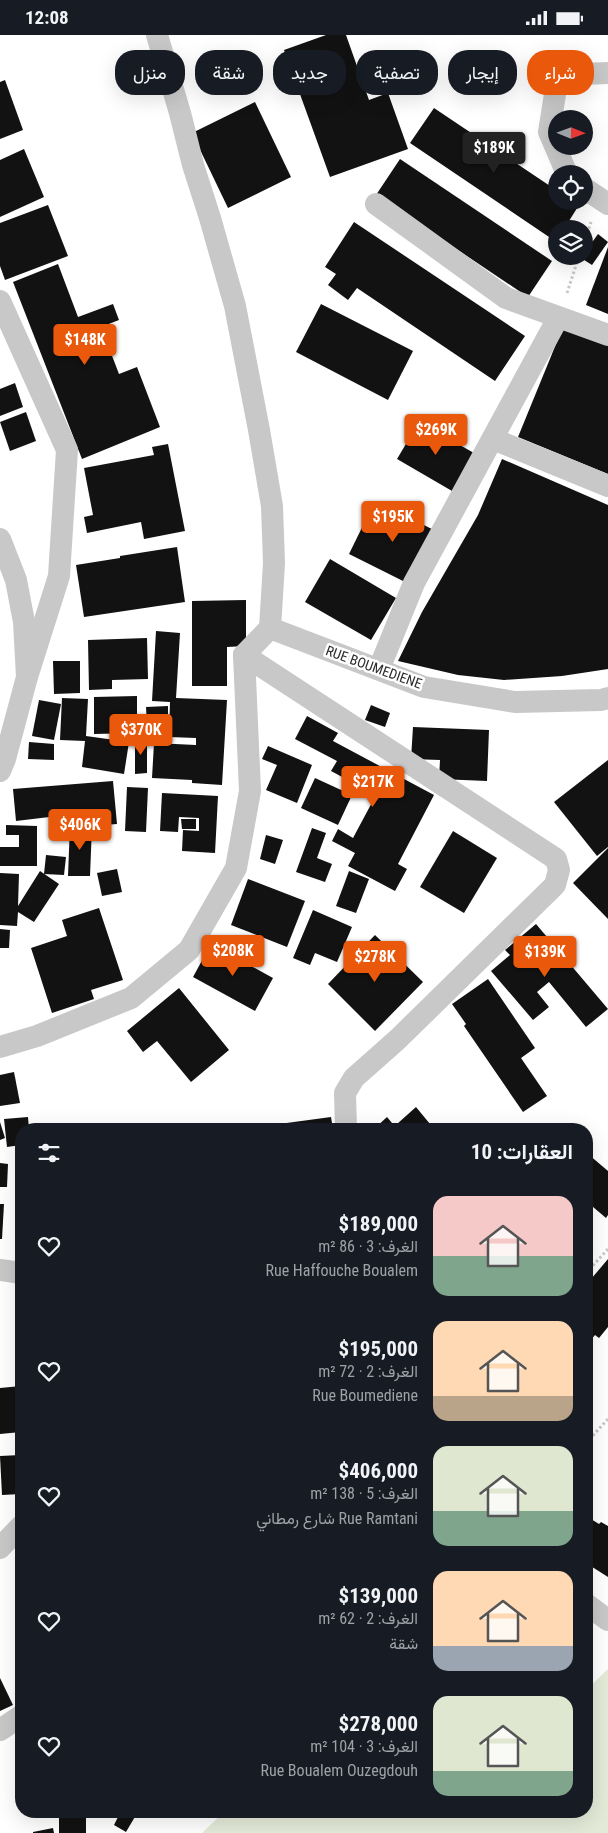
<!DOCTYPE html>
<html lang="ar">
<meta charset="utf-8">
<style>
:root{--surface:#171b24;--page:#20242c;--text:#f1f3f6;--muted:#9ea1a6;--accent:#ea580c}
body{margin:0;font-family:"Roboto Condensed",Vazirmatn,sans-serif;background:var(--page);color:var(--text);direction:rtl;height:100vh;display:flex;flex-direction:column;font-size:19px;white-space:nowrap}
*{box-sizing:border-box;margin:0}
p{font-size:16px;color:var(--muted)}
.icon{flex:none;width:28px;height:28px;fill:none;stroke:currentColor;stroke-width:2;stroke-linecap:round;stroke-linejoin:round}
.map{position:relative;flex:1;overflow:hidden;direction:ltr}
.details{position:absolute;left:15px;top:1088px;width:578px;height:695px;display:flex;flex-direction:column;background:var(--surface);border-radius:20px;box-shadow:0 5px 20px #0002;direction:rtl}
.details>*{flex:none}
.top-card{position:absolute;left:15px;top:15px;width:579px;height:45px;direction:rtl;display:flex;gap:10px}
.needle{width:32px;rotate:91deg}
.tools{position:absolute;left:548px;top:75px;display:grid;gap:10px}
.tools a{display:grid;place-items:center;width:45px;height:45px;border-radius:50%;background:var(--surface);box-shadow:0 5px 20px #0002;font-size:25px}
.price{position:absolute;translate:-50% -42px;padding:0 11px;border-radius:5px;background:var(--accent);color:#fff;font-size:16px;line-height:32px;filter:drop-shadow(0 1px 2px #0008)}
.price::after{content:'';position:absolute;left:50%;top:30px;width:15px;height:11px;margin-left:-8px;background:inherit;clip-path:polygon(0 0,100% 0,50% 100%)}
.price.selected{background:#222;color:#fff}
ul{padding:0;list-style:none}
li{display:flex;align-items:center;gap:15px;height:125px;padding:0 20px}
li span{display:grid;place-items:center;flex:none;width:140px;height:100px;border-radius:15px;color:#555}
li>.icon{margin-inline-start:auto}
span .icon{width:60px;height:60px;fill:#fffc;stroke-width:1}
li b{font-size:21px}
h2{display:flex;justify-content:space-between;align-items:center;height:60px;padding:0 20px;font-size:21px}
.tag{padding:0 18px;border-radius:20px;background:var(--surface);box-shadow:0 5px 20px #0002;font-size:18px;line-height:45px}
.tag.selected{background:var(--accent);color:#fff}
.status{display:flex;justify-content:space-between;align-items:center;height:35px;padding:0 25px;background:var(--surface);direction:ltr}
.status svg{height:14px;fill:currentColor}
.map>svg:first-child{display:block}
.green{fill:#e4ead8}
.building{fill:#121212}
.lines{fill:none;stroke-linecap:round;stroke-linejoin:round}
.path{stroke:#c8c8c8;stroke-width:3;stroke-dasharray:2.5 2.5;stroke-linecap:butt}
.street{stroke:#c8c8c8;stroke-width:22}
.labels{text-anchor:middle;stroke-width:5;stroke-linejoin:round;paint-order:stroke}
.street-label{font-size:14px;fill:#2b2b2b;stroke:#fff}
</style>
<div class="status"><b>12:08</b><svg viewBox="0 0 49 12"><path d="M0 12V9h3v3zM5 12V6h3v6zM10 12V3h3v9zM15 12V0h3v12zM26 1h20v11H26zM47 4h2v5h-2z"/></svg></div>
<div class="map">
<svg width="608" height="1798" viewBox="0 0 608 1798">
<rect width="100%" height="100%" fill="#fff"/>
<!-- green -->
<polygon class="green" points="608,1634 608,1798 202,1798 225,1776 586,1776 586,1655"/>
<!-- building -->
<g class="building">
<polygon points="326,0 346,0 369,65 388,58 408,114 330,142 284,15"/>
<polygon points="5,45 23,95 0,104 0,47"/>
<polygon points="255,67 291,142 228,173 192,98"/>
<polygon points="434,73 556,155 556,166 574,166 579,170 564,194 556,194 555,206 410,108"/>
<polygon points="24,114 44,162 0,182 0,125"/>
<polygon points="400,124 552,226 528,262 376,160"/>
<polygon points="48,170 68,221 5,245 0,231 0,188"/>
<polygon points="354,187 525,301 495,346 357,253 348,265 328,250 336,239 325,232"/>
<polygon points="598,199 608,207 592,230 581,223"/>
<polygon points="608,212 608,279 586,270"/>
<polygon points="58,229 78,282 113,269 119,285 101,292 119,339 137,332 160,392 82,424 13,247"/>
<polygon points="321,269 413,316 388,365 296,317"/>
<polygon points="565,287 608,304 608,439 518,402"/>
<polygon points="15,348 23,372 0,381 0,354"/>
<polygon points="26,377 36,406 10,416 0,387"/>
<polygon points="419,387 474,418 452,456 397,424"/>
<polygon points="168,409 185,496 144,504 141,487 87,498 84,482 93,480 84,433 154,420 152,412"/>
<polygon points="502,424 608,470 608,634 562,641 504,645 458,640 398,626 422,577 478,480"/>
<polygon points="375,466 438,497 411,550 349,519"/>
<polygon points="177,512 185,567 84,582 76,530 120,523 120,521"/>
<polygon points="330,524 396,563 371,605 305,567"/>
<polygon points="246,565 246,611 227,612 227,651 192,651 192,566"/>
<polygon points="156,596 180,598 176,663 227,665 222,750 192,748 192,745 152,743 154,708 196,710 196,703 169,702 170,667 152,666"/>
<polygon points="147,603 148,644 112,645 112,654 89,655 88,605"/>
<polygon points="53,626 80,626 80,658 54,659"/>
<polygon points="137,661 137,698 94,699 94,662"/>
<polygon points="62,663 88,664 86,701 129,707 124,739 82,732 85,706 60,705"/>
<polygon points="39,665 61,669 54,705 32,701"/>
<polygon points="371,670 390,678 385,692 365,685"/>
<polygon points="168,671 168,692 147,692 146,672"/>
<polygon points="307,681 338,698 333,706 434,760 398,829 407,834 395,856 348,831 355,818 332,806 338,794 353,803 376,760 331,736 337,726 295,704"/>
<polygon points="413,692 489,695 487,746 439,744 440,725 411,724"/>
<polygon points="147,702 147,738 135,739 135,703"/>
<polygon points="29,707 54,709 54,725 28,724"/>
<polygon points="268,711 312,730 297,768 266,755 277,730 262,724"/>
<polygon points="608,725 608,812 597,821 554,767"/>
<polygon points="315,743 352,760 338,790 301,773"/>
<polygon points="113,746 117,789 92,791 91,777 16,786 13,754"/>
<polygon points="127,752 148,753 146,797 125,796"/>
<polygon points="162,758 218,761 215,818 182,816 183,795 199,796 199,783 179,782 178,797 160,796"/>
<polygon points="181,784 196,784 196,794 182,794"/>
<polygon points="6,790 37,791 37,831 0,831 0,812 19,812 19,800 6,800"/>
<polygon points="70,790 92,791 90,841 68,841"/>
<polygon points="312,793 326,798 317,823 332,829 325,847 296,837"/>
<polygon points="453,796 497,823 464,878 420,852"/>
<polygon points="266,800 283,805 275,829 260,824"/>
<polygon points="608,813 608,884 573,848"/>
<polygon points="46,820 66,822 64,840 44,839"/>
<polygon points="117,834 122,857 102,861 97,838"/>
<polygon points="40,836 59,849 34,887 18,877 17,891 0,890 0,838 19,839 18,871"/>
<polygon points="349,836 369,844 356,878 336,871"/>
<polygon points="248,844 305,866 287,912 231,890"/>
<polygon points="99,873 123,945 91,955 94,964 52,978 31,913 67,901 62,885"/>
<polygon points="313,875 352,892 337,927 315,918 310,930 293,923"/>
<polygon points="536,889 608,974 586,992 549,947 537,957 549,972 533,985 491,936 510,920 505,915"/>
<polygon points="0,894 10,895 9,913 0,913"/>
<polygon points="375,900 423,947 375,996 328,949"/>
<polygon points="211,909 273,943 255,976 193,942"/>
<polygon points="488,944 535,1013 521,1023 547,1061 523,1077 464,991 466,989 452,969"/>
<polygon points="179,953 229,1015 191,1047 157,1006 143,1017 127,996"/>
<polygon points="14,1037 20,1068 0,1071 0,1040"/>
<polygon points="416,1072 430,1089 425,1094 401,1094 397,1089"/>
<polygon points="28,1082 29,1094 21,1094 21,1110 7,1112 4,1084"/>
<polygon points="331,1082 333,1094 258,1094 257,1092"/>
<polygon points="387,1082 397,1094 374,1094"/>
<polygon points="0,1087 5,1103 0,1105"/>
<polygon points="588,1119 608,1136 608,1180 606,1183 586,1166 586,1121"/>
<polygon points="0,1128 8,1129 7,1152 0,1152"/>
<polygon points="0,1169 4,1169 2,1204 0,1204"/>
<polygon points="586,1178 592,1180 587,1200 586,1200"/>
<polygon points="608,1224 608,1292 599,1303 595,1300 586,1311 586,1250"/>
<polygon points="21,1351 21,1397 0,1399 0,1353"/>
<polygon points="21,1420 21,1459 2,1460 0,1421"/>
<polygon points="586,1481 599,1489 601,1487 608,1491 608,1542 586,1528"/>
<polygon points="0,1643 13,1670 0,1676"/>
<polygon points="78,1776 90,1776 84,1781 86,1781 86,1798 59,1798 59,1782 82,1781"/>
<polygon points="121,1776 128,1776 136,1780 126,1797 114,1790"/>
<polygon points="53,1793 54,1798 33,1798 33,1797"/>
</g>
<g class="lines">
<!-- path -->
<g class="path">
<polyline points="584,208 591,187"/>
<polyline points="567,258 579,221"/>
<polyline points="586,1238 608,1214"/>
<polyline points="586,1408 608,1384"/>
</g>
<!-- street -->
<g class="street">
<polyline points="157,0 180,78 193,130 210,183 235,271 259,395 272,471 274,528 270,593"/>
<polyline points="567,139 549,97 558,40 608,38"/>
<polyline points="584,153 608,169"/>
<polyline points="376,169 506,263 608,300"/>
<polyline points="0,266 67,415 59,541 27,642"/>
<polyline points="493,404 608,451"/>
<polyline points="0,504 16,545 24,587 27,642 5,724 0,736"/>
<polyline points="244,620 556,824 559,835 555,850 398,1004 354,1043 345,1058 346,1094"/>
<polyline points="244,620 270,593 424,652 515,667 601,665 608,663"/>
<polyline points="379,634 414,548 558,283"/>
<polyline points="0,1012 37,1001 131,963 189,915 236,833 250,756 244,620"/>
<polyline points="0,1235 21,1238"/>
<polyline points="0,1513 21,1491"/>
<polyline points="586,1569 608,1585"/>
<polyline points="0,1695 21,1681"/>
</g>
</g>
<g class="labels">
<!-- street labels -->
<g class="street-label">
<text transform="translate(374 632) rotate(20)" y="5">RUE BOUMEDIENE</text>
</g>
</g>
</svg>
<div class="tools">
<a><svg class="needle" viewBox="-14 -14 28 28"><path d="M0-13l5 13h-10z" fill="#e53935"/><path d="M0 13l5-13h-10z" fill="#9ea1a6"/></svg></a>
<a><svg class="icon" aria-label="locate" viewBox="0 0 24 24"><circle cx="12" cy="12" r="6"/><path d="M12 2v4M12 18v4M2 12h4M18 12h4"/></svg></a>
<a><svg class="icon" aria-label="layers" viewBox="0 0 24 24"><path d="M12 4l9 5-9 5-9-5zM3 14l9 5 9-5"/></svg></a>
</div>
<b class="price selected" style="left:494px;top:139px">$189K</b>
<b class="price" style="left:85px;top:331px">$148K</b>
<b class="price" style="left:436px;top:421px">$269K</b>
<b class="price" style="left:393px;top:508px">$195K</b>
<b class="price" style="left:141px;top:721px">$370K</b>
<b class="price" style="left:373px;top:773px">$217K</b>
<b class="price" style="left:80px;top:816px">$406K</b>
<b class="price" style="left:233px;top:942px">$208K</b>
<b class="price" style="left:545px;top:943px">$139K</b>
<b class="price" style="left:375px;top:948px">$278K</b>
<div class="top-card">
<a class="tag selected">شراء</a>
<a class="tag">إيجار</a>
<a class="tag">تصفية</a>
<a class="tag">جديد</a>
<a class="tag">شقة</a>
<a class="tag">منزل</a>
</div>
<section class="details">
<h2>العقارات: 10<svg class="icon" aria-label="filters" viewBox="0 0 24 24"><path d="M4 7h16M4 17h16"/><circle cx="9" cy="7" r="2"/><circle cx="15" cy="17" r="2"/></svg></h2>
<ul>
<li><span style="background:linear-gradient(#f6c9c9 60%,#7fa58c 0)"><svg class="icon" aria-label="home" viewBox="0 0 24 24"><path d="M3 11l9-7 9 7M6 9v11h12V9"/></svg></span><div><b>$189,000</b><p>الغرف: 3 · 86 m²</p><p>Rue Haffouche Boualem</p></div><svg class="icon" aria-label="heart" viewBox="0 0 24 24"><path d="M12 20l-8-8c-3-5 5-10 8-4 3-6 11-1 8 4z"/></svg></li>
<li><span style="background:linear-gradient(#ffd9b3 75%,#b9a48a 0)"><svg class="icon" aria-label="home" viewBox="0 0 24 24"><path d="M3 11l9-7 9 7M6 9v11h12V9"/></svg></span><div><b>$195,000</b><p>الغرف: 2 · 72 m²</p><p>Rue Boumediene</p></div><svg class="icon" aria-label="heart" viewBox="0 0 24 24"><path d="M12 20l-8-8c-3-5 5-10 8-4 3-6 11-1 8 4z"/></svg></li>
<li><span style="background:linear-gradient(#dfe7d0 65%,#7fa58c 0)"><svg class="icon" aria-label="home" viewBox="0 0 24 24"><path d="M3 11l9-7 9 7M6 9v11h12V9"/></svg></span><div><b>$406,000</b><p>الغرف: 5 · 138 m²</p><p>Rue Ramtani شارع رمطاني</p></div><svg class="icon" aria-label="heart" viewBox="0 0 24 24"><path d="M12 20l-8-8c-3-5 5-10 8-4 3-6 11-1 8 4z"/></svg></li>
<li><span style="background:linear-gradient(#ffd9b3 75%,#9aa5b1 0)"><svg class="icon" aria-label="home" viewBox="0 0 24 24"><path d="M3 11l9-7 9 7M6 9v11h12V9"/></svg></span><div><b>$139,000</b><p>الغرف: 2 · 62 m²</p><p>شقة</p></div><svg class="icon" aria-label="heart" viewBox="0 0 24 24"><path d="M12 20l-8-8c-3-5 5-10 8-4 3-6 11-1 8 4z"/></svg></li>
<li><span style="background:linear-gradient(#dfe7d0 75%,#7fa58c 0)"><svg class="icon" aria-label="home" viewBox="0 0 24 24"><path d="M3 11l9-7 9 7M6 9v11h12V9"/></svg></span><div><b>$278,000</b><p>الغرف: 3 · 104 m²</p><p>Rue Boualem Ouzegdouh</p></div><svg class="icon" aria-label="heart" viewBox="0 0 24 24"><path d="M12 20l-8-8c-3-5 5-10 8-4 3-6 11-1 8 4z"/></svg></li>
</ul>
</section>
</div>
